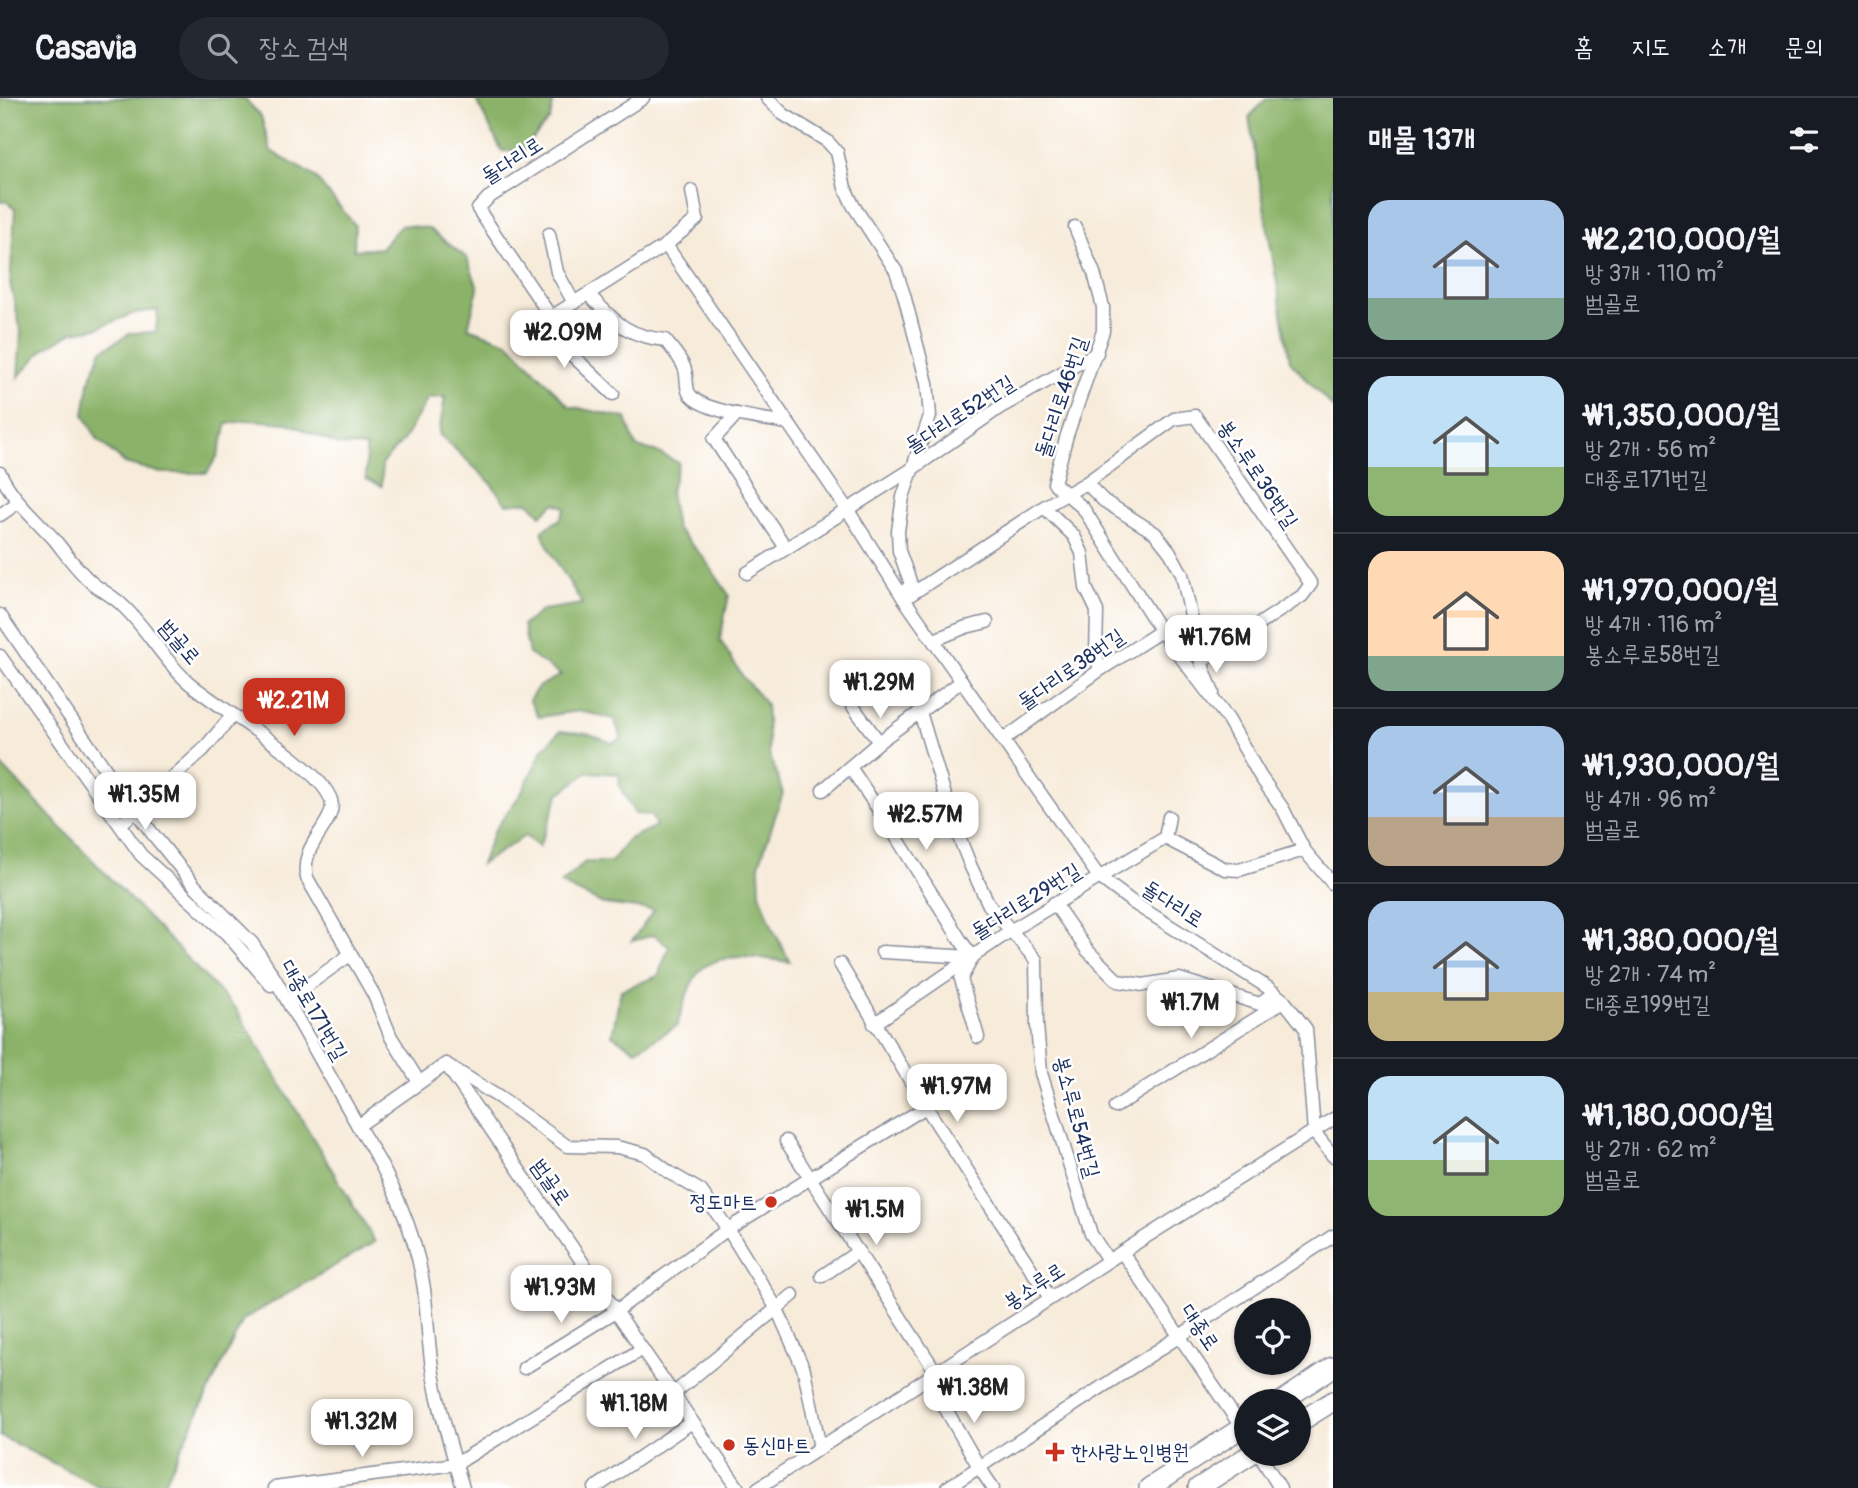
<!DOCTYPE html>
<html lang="ko">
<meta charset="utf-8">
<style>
:root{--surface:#171b24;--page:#242831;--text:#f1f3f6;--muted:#9ea1a6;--line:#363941;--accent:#c8321e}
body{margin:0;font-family:Pangolin,"Poor Story",sans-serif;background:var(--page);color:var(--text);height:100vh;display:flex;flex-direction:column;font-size:26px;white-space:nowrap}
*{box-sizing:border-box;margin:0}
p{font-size:23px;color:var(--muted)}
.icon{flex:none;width:38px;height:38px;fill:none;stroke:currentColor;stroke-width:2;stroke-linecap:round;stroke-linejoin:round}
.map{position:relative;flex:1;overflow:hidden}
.side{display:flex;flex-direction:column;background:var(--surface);width:525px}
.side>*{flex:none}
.buttons{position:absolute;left:1234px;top:1200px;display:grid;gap:14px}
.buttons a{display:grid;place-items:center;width:77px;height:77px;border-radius:50%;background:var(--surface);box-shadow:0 2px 5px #0004;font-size:35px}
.price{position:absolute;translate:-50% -60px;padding:0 16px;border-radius:14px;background:#fff;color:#222;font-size:23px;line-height:46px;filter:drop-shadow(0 2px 4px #0008)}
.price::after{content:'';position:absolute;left:50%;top:42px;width:21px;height:16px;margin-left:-10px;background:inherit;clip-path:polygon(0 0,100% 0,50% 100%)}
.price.active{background:var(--accent);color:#fff}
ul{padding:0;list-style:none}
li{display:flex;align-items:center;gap:21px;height:175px;padding:0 35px}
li+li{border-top:2px solid var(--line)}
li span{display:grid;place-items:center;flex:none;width:196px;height:140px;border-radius:21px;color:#555}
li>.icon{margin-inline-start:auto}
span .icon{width:84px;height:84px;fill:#fffc;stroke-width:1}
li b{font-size:30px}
h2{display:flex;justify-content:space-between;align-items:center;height:84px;padding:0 35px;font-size:30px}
header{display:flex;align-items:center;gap:42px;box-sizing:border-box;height:98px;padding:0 35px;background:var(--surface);border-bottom:2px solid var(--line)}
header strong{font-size:33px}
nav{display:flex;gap:38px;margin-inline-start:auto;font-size:24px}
.search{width:490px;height:63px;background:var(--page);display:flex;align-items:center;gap:18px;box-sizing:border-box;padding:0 24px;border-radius:38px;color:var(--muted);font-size:26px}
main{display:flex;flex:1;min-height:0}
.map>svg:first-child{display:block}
.forest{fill:#8ab268;stroke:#527063;stroke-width:2}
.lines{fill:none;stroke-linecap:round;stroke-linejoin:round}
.street-casing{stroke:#898d9c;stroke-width:15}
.primary-casing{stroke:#898d9c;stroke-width:22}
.street{stroke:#fff;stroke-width:12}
.primary{stroke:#fff;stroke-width:19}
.poi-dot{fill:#c8321e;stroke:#fff;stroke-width:2.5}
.labels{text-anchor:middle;stroke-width:5;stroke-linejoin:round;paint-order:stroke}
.street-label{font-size:21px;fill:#1b2f5e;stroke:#fff}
.poi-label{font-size:21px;fill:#1b2f5e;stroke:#fff;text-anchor:start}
</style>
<header>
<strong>Casavia</strong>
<div class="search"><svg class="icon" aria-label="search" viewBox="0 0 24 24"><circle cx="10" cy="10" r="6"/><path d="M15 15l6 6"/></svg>장소 검색</div>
<nav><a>홈</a><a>지도</a><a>소개</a><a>문의</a></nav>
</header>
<main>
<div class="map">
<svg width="1333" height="1390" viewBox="0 0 1333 1390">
<rect width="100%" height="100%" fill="#fff"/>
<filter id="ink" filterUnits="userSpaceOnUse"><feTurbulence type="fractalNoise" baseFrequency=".0143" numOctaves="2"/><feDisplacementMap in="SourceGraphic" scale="14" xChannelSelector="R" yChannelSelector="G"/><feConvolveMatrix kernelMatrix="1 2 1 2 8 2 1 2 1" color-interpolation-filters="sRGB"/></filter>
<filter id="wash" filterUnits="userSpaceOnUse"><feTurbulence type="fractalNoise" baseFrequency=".00686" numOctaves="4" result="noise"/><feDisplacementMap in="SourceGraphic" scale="28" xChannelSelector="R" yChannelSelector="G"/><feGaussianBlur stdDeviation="1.57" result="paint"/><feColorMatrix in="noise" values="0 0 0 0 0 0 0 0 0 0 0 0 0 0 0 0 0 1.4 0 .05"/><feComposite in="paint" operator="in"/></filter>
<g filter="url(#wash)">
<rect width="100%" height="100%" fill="#f7ebd9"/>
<!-- forest -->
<g class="forest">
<path d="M0 0H244L261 18 271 53 314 78 355 127 354 152 381 150 401 127 428 130 467 160 478 190 468 230 508 244 569 308 626 320 636 349 655 353 679 365 670 394 676 430 704 460 729 497 720 542 743 579 766 606 769 655 783 695 759 767 760 795 773 831 790 864C762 861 730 852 704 869 690 878 682 913 677 928L636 952 612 937 621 892 658 878 669 849 654 837 632 843 654 812 603 806 561 786 585 764H611L629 741 656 728 651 717 635 716 619 687 620 676 588 674 559 696 539 749 525 738 481 766 494 733 522 694 543 651 560 633 589 636 612 645 622 641 614 621 580 613 539 619 529 602 538 589 561 577 529 556 523 527 543 512 582 506C569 481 551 460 542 433L560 421 566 410 555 405 541 417 529 404 506 406 490 384 439 336 445 299 428 300 403 343 382 365V388L366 381V349L338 347 288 325 249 322 227 326 218 357 207 375H161L125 365 98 342 84 317 89 285 101 253 131 235 156 234 158 212 135 215 97 230 73 234 44 251 18 279 21 233 10 186 15 111 6 103 0 104Z"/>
<polygon points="475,0 554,0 550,21 522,53 502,53"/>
<polygon points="1267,0 1333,0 1333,310 1290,263 1249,19"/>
<polygon points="0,666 236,911 375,1144 243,1222 162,1390 102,1390 0,1338"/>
</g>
</g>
<g filter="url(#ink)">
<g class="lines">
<!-- street casing -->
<g class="street-casing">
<g id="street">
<polyline points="767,0 783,16 827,43 837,54 845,90 853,107 896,173 904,197 927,285 930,318 903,399 898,433 899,453 911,486 902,497"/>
<polyline points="1075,129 1094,175 1103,209 1103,233 1067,337 1054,385 1083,410 1161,533 1228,621 1260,678 1283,711 1304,752 1333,786"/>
<polyline points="549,136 557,174 574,205"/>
<polyline points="666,147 847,411 904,501 1099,779 1135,806 1267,889 1284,903 1306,931 1314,1034 1333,1058"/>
<path d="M589 197C615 223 625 238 665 242 671 250 680 259 684 269 688 277 685 288 689 295 699 314 766 321 787 325"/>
<polyline points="551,219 666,147 697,121 692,93"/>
<polyline points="613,296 572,257 551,219 478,111 488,100 643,0"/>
<polyline points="737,316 714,341 786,450"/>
<path d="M0 375C12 401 35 420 54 441 66 456 77 472 92 485 102 493 113 498 122 507 147 530 163 562 188 584 219 611 320 668 331 702 338 725 298 746 307 780L374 897 391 939 419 984"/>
<polyline points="1086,385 1104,403 1155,435 1170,454 1182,476 1201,564 1213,595"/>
<polyline points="1044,409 1074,438 1082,455 1086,490 1097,513 1096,556 1100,572"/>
<polyline points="0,417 19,404"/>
<polyline points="747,475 912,371 999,310 1097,255"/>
<polyline points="904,501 1044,409 1086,385 1174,321 1195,318 1311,486 1302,498 1201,564"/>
<path d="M0 517 112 681 152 735 195 788 252 845 275 881 358 1028C389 1076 416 1133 424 1191 428 1221 428 1251 434 1281 441 1318 452 1354 463 1390"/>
<polyline points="934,542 966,529 987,524"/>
<polyline points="0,558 141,757 227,836 271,887"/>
<polyline points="840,581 852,607 879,644"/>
<polyline points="920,614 953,724 971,769 989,807 1036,862 1037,927 1041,975 1091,1136 1108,1162"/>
<polyline points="1003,642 1100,572 1161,533"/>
<polyline points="850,669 894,735 961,843 973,859"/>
<polyline points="823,692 879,644 962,583"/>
<polyline points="120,727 203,652 233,617"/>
<polyline points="1165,740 1169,719"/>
<polyline points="1054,805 1087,852 1118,883 1143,887 1179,881 1260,906 1275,895"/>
<polyline points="882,854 973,859"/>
<polyline points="971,862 961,881 978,939"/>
<polyline points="840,866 926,1009 1050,1200"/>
<polyline points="290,908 298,894 351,856"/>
<polyline points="874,926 1010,833 1165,740 1225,771 1239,772 1304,752"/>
<polyline points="446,966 500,1000 567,1048 617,1049 645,1056 670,1075 701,1093 728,1131 777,1211 804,1272 820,1350"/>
<polyline points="450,972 738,1390"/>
<polyline points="1115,1009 1284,903"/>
<polyline points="358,1028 446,966"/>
<polyline points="786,1043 936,1274"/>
<polyline points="1122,1154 1242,1330"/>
<polyline points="822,1178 859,1153"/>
<polyline points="524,1270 616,1213 728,1131 926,1009"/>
<polyline points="928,1280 979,1369 993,1390"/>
<polyline points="673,1296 793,1197"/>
<polyline points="1259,1356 1280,1390"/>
<polyline points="274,1390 456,1366 642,1251"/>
<polyline points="595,1390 692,1324"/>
<polyline points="758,1390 1122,1154 1333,1021"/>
<polyline points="947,1390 1333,1138"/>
</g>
</g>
<!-- primary casing -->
<g class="primary-casing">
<g id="primary">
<polyline points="1281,1304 1333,1269"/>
<polyline points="1298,1325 1333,1303"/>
<polyline points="1149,1390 1246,1327"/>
<polyline points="1198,1390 1251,1356"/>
</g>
</g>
<!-- street -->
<use href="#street" class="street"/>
<!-- primary -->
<use href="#primary" class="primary"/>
</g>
</g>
<!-- markers -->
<g class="poi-dot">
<circle cx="771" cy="1104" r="7"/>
<circle cx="729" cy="1347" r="7"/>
<path d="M1051.5 1343.5h7v7h7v7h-7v7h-7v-7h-7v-7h7z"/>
</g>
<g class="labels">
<!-- street labels -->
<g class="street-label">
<text transform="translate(512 62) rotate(-33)" y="7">돌다리로</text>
<text transform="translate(1061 299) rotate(-72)" y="7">돌다리로46번길</text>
<text transform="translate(960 316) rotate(-33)" y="7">돌다리로52번길</text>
<text transform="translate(1258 376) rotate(56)" y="7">봉소루로36번길</text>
<text transform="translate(180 544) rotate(50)" y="7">범골로</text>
<text transform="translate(1071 571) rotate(-35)" y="7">돌다리로38번길</text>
<text transform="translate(1026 803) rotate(-32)" y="7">돌다리로29번길</text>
<text transform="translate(1173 806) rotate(32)" y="7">돌다리로</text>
<text transform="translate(314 912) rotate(60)" y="7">대종로171번길</text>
<text transform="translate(1077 1019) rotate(75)" y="7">봉소루로54번길</text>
<text transform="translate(551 1084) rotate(55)" y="7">범골로</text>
<text transform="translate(1034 1188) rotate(-33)" y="7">봉소루로</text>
<text transform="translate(1200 1229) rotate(56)" y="7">대종로</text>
</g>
<!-- poi labels -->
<g class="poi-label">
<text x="757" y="1111" text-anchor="end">정도마트</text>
<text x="743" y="1354">동신마트</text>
<text x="1071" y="1361">한사랑노인병원</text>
</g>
</g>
</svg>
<div class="buttons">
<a><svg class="icon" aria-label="locate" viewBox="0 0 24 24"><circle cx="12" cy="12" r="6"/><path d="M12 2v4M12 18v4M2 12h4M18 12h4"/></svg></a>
<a><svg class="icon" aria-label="layers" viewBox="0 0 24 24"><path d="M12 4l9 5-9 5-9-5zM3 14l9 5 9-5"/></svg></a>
</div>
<b class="price" style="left:564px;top:272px">₩2.09M</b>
<b class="price" style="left:1216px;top:577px">₩1.76M</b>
<b class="price" style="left:880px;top:622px">₩1.29M</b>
<b class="price active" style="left:294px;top:640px">₩2.21M</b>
<b class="price" style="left:145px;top:734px">₩1.35M</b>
<b class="price" style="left:926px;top:754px">₩2.57M</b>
<b class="price" style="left:1191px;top:942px">₩1.7M</b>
<b class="price" style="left:957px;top:1026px">₩1.97M</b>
<b class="price" style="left:876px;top:1149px">₩1.5M</b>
<b class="price" style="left:561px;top:1227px">₩1.93M</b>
<b class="price" style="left:974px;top:1327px">₩1.38M</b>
<b class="price" style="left:635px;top:1343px">₩1.18M</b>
<b class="price" style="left:362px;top:1361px">₩1.32M</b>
</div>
<section class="side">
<h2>매물 13개<svg class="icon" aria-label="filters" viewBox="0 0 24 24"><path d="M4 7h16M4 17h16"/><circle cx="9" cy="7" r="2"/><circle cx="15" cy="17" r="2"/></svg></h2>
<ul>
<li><span style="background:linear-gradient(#a9c7e8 70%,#7fa58c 0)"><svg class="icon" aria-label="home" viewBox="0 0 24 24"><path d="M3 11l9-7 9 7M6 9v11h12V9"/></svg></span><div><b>₩2,210,000/월</b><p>방 3개 · 110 m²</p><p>범골로</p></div></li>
<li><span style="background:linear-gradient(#bfe0f5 65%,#8fb573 0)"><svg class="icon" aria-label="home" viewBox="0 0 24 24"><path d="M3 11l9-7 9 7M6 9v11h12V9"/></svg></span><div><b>₩1,350,000/월</b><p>방 2개 · 56 m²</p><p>대종로171번길</p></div></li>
<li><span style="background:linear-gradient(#ffd9b3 75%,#7fa58c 0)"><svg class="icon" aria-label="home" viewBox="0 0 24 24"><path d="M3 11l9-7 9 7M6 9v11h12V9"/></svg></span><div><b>₩1,970,000/월</b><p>방 4개 · 116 m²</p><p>봉소루로58번길</p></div></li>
<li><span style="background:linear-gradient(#a9c7e8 65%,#b9a48a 0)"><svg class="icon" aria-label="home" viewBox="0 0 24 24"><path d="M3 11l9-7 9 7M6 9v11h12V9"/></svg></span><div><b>₩1,930,000/월</b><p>방 4개 · 96 m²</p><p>범골로</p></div></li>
<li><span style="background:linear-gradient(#a9c7e8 65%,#c2b280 0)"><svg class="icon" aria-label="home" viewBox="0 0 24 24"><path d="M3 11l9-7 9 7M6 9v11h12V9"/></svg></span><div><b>₩1,380,000/월</b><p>방 2개 · 74 m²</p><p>대종로199번길</p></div></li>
<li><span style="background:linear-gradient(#bfe0f5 60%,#8fb573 0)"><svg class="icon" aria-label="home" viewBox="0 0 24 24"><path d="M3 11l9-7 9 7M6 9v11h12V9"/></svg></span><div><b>₩1,180,000/월</b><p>방 2개 · 62 m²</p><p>범골로</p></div></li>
</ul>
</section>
</main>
